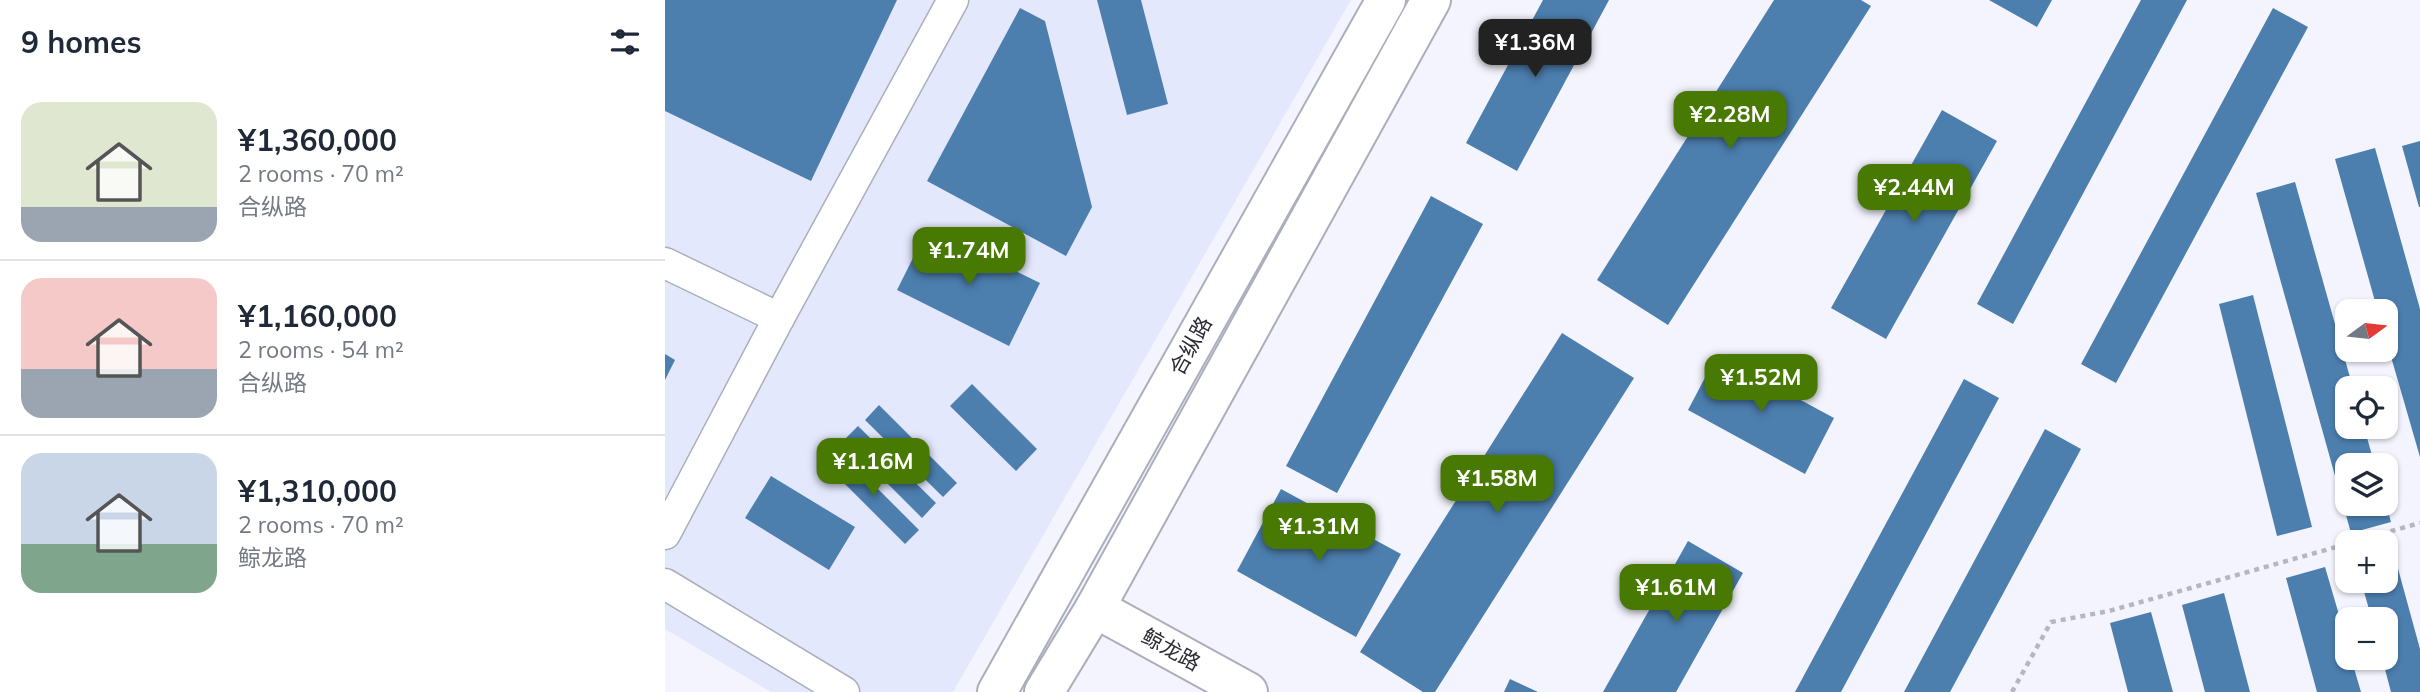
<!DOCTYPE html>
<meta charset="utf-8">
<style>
:root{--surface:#fff;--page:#f2f2f3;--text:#1f2937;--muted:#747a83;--line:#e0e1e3;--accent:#477903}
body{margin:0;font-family:Mulish,"Noto Sans SC",sans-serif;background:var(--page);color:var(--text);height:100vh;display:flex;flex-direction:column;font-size:26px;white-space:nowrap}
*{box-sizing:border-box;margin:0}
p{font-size:23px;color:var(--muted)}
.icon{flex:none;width:38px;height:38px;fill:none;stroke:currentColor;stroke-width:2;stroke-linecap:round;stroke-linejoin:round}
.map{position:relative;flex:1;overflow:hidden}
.sheet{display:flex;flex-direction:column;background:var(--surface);width:665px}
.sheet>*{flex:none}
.needle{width:46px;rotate:75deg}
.fabs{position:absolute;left:1670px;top:299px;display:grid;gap:14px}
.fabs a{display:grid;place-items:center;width:63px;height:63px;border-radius:14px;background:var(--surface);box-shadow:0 2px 5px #0004;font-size:35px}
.price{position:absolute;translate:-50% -60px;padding:0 16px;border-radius:14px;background:var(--accent);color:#fff;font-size:23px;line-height:46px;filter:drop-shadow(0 2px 4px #0008)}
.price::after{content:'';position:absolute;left:50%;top:42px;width:21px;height:16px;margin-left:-10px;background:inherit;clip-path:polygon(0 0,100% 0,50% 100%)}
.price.selected{background:#222;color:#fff}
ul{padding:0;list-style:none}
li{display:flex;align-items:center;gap:21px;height:175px;padding:0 21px}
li+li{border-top:2px solid var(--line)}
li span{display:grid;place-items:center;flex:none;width:196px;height:140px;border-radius:21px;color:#555}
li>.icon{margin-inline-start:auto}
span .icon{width:84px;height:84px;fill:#fffc;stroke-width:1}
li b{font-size:30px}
h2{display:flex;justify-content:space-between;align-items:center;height:84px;padding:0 21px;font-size:30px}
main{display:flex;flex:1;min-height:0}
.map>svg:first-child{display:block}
.built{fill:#e4e8fd}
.building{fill:#4c7eae}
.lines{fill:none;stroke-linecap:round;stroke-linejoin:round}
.street-casing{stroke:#abaebb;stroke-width:33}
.secondary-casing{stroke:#abaebb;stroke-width:42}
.primary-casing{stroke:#abaebb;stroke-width:42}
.path{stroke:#b5b6be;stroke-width:4.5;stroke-dasharray:5 5;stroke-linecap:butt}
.street{stroke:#fff;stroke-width:30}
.secondary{stroke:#fff;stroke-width:38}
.primary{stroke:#fff;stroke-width:38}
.labels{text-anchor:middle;stroke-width:7;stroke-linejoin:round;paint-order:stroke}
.street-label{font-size:21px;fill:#2c2d33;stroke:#fff}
</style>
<main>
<section class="sheet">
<h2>9 homes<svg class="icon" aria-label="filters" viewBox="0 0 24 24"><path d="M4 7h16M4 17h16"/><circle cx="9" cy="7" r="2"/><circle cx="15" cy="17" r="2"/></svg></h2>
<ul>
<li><span style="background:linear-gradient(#dfe7d0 75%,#9aa5b1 0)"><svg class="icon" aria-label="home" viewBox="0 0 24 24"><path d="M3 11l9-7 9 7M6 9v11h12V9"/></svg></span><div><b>¥1,360,000</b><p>2 rooms · 70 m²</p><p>合纵路</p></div></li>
<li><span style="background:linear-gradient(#f6c9c9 65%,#9aa5b1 0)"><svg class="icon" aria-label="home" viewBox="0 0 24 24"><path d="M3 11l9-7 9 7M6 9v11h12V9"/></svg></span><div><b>¥1,160,000</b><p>2 rooms · 54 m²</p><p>合纵路</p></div></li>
<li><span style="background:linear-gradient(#c9d6e8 65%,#7fa58c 0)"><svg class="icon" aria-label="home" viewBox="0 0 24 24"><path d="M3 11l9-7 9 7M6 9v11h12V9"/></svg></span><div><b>¥1,310,000</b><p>2 rooms · 70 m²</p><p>鲸龙路</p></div></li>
</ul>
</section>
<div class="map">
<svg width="1755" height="692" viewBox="0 0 1755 692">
<rect width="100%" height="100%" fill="#f3f4fd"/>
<!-- built -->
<polygon class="built" points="0,0 686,0 288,692 106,692 0,629"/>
<!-- building -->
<g class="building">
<polygon points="0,0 232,0 146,181 0,111"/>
<polygon points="432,0 476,0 503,104 462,115"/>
<polygon points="878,0 944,0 852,171 801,143"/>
<polygon points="1109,0 1196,0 1206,6 1003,325 932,280"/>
<polygon points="1324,0 1387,0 1372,27"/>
<polygon points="1476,0 1522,0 1348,324 1312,304"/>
<polygon points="355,8 380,21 427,207 401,256 262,181"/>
<polygon points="1608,8 1643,27 1451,383 1416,364"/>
<polygon points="1277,110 1332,141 1221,339 1166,308"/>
<polygon points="1755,141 1755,207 1754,207 1737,146"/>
<polygon points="1710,148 1755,309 1755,457 1720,336 1720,312 1713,312 1670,159"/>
<polygon points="1630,182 1688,388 1682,388 1682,427 1699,427 1710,466 1682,466 1682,504 1721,504 1726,522 1686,533 1591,193"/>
<polygon points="766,196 818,224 672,493 621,466"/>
<polygon points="263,228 375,283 344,346 232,290"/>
<polygon points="1588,295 1647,527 1612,536 1554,304"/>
<polygon points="897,333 969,378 770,692 758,692 695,652"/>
<polygon points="0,354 10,360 0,380"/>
<polygon points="1052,355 1169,418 1140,474 1023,410"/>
<polygon points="1299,379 1334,398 1176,692 1130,692"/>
<polygon points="307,384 372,449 351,471 285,406"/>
<polygon points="214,405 292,483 278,497 200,420"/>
<polygon points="193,426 271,503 257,518 179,440"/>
<polygon points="1380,429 1416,449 1285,692 1239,692"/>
<polygon points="176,452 254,530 240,544 162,466"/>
<polygon points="106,476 190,527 164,570 80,518"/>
<polygon points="616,489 736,554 691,637 572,571"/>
<polygon points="1023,541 1078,573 1011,692 938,692"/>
<polygon points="1729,554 1755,649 1755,692 1726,692 1717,658 1720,658 1720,620 1707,620 1696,581 1720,581 1720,556"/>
<polygon points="1660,567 1682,642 1682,658 1686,658 1696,692 1652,692 1621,578"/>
<polygon points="1559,593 1585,692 1540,692 1517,605"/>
<polygon points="1486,612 1508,692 1463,692 1445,623"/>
<polygon points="845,679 873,692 839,692"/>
</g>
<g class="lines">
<!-- street casing -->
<g class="street-casing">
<g id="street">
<polyline points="0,263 114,318"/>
<polyline points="0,534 114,318 288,0"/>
<polyline points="0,584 179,692"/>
</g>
</g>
<!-- secondary casing -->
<g class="secondary-casing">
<polyline id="secondary" points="430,608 583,692"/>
</g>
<!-- primary casing -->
<g class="primary-casing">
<g id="primary">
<polyline points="332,692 721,0"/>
<polyline points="379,692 430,608 766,0"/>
</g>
</g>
<!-- path -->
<g class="path">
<polyline points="1687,542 1755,523"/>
<polyline points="1347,692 1386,622 1444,611 1682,544"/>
</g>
<!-- street -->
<use href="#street" class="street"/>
<!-- secondary -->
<use href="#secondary" class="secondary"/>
<!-- primary -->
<use href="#primary" class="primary"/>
</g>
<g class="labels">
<!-- street labels -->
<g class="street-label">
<text transform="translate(526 346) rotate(-61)" y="7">合纵路</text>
<text transform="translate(506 650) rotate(29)" y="7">鲸龙路</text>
</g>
</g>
</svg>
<div class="fabs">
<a><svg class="needle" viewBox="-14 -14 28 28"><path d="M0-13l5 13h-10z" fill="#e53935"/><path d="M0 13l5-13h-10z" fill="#747a83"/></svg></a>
<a><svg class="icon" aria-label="locate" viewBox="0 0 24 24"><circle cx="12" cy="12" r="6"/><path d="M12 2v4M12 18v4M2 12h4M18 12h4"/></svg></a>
<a><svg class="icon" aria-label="layers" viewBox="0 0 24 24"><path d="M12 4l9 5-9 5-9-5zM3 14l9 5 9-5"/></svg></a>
<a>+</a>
<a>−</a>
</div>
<b class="price selected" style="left:870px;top:79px">¥1.36M</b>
<b class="price" style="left:1065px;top:151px">¥2.28M</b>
<b class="price" style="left:1249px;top:224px">¥2.44M</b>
<b class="price" style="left:304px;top:287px">¥1.74M</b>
<b class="price" style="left:1096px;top:414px">¥1.52M</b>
<b class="price" style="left:208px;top:498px">¥1.16M</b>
<b class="price" style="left:832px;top:515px">¥1.58M</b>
<b class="price" style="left:654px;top:563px">¥1.31M</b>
<b class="price" style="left:1011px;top:624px">¥1.61M</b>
</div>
</main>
